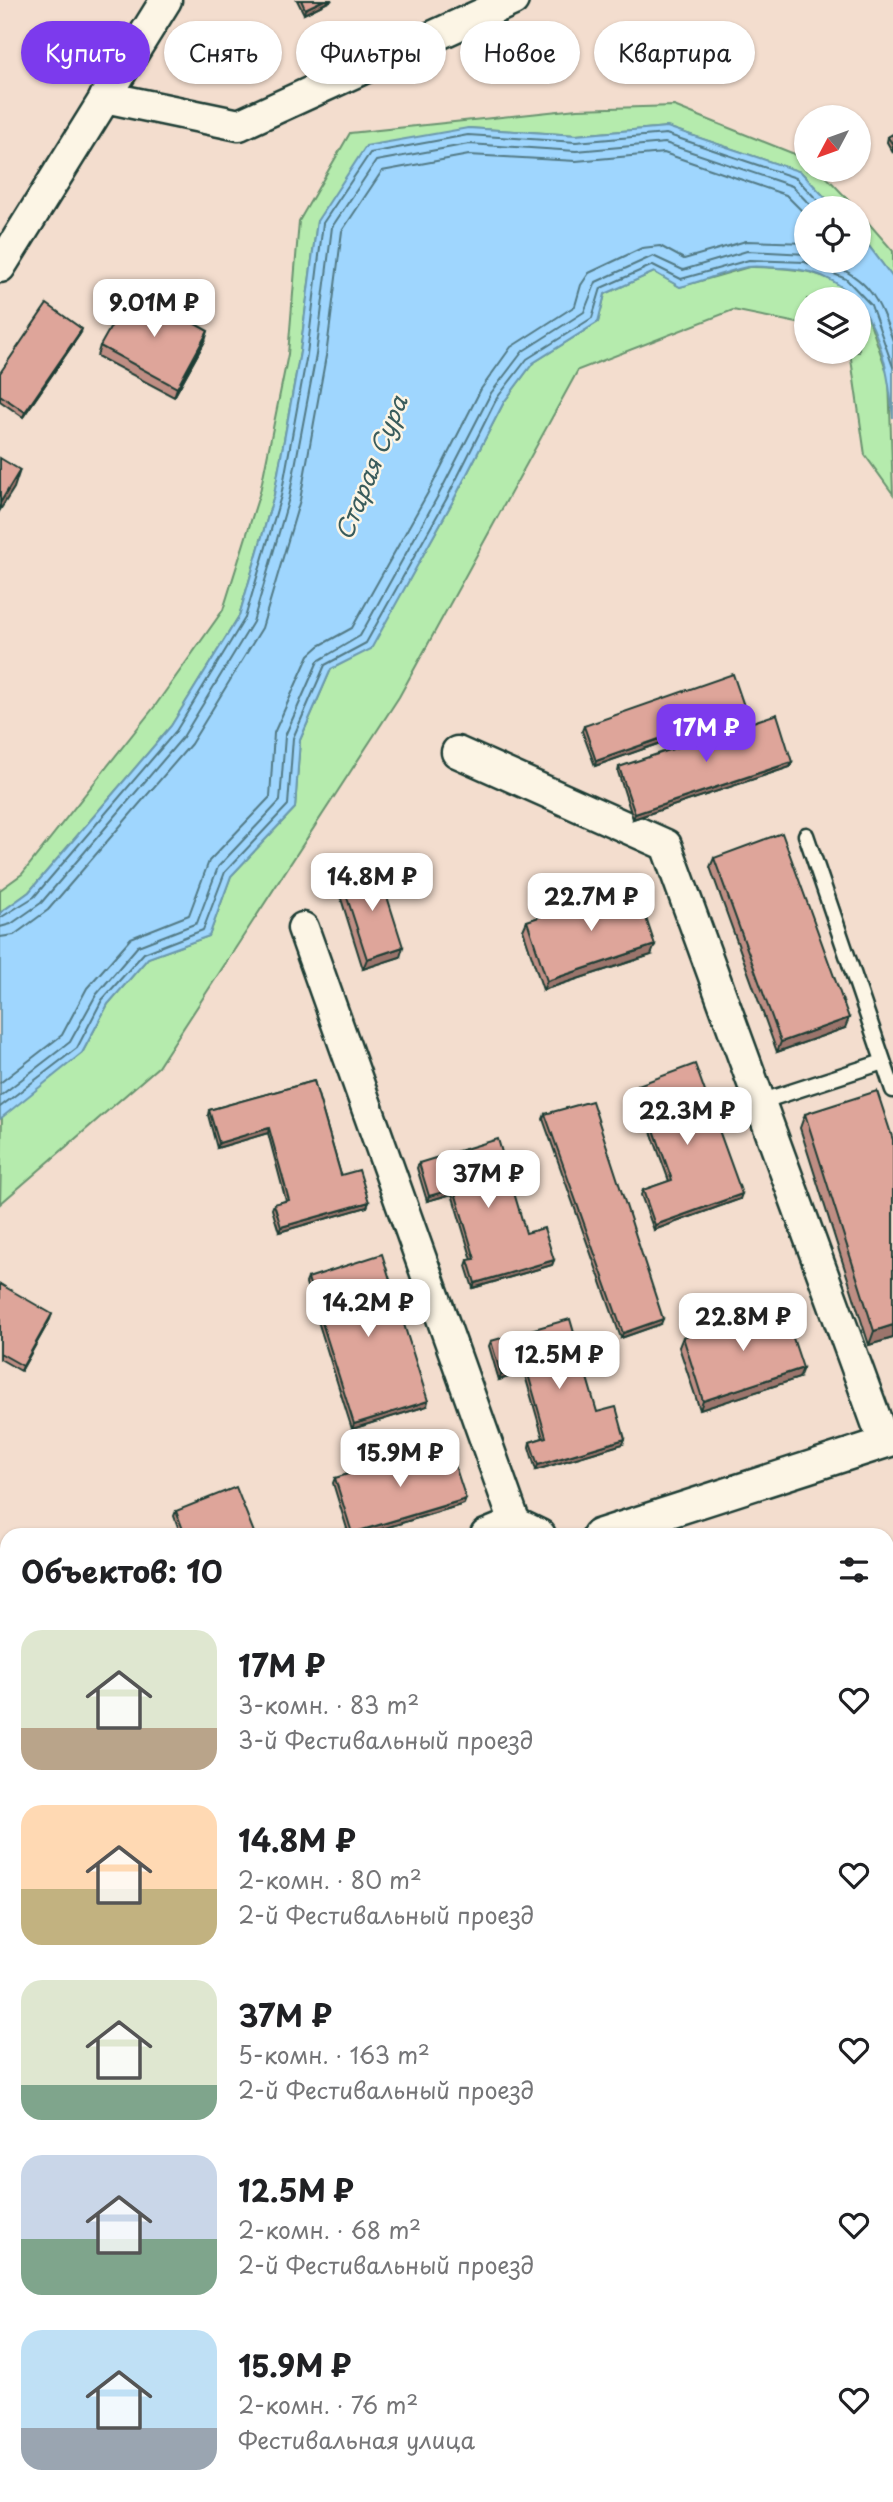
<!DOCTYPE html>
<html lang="ru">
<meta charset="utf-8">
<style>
:root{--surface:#fff;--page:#f2f2f2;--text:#202124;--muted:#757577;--accent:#7c3aed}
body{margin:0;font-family:"Playpen Sans",sans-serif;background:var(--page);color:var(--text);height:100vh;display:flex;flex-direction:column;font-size:26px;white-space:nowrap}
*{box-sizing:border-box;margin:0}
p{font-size:23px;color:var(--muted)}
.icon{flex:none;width:38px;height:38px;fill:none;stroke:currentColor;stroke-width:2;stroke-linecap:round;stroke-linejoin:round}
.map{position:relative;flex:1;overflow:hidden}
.panel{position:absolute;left:0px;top:1528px;width:894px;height:975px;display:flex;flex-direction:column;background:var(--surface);border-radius:21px 21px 0 0;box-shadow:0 2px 5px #0004}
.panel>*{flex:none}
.top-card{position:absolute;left:21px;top:21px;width:852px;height:63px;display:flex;gap:14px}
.needle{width:46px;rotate:229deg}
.buttons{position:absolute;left:794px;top:105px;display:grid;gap:14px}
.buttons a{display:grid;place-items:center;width:77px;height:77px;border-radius:50%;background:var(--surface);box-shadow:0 2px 5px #0004;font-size:35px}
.price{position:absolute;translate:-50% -60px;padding:0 16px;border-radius:14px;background:#fff;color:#222;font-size:23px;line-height:46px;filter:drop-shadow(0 2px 4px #0008)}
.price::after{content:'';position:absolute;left:50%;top:42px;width:21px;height:16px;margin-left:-10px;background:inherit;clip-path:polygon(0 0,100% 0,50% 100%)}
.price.current{background:var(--accent);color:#fff}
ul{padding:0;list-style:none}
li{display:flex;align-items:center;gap:21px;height:175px;padding:0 21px}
li span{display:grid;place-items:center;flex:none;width:196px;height:140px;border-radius:21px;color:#555}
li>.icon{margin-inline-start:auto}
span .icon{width:84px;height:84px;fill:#fffc;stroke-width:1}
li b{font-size:30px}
h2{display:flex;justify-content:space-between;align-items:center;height:84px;padding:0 21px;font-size:30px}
.chip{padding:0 24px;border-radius:32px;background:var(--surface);box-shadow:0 2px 5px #0004;font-size:24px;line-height:63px}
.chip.current{background:var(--accent);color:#fff}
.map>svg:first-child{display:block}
.green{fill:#b5ebad;stroke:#6a9470;stroke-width:2}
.water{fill:#9fd6fe;stroke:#6c99ad;stroke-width:2}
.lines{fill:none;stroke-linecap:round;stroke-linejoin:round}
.shore{stroke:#527a85;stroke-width:2}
.lane-casing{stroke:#1f3d34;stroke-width:19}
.street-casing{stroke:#1f3d34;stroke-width:35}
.lane{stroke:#fcf5e5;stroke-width:14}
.street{stroke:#fcf5e5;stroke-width:30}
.wall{fill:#bf8e84;stroke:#1f3d34;stroke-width:2}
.shaded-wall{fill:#9b746c;stroke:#1f3d34;stroke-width:2}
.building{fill:#dea59a;stroke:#1f3d34;stroke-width:2}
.labels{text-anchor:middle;stroke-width:5;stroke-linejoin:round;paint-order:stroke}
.water-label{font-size:24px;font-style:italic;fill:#395c5c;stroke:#fcf5e5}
</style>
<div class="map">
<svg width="893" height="2502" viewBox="0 0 893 2502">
<rect width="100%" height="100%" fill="#f3ddce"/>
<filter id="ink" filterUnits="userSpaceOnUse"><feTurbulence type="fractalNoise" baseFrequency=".0143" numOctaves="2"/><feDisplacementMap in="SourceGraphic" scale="14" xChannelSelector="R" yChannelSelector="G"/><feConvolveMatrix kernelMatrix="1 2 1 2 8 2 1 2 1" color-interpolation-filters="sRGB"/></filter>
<g filter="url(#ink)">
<!-- green -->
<g class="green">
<polygon points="674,106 807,159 807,170 820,170 856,208 835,208 801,172 667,127 576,135 468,128 317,221 300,352 274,495 239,616 171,726 29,892 0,913 0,890 22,874 155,706 223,610 260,492 288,354 299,221 350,133 577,109"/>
<polygon points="859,212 893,251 893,278 859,233"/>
<path d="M749 267C789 268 828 268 857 299H807V325L733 310 578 370 399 697 158 1067 0 1204 2 1114 82 1053 108 1004 148 958 209 936 231 876 295 808 300 740 331 669 371 648 453 501 504 402 533 363 598 322 605 294 654 272 680 287Z"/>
<polygon points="859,302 865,308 889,378 893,494 865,455 850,352 859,352"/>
<path d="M7 2133V2213L5 2214C0 2195 0 2151 7 2133Z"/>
<polygon points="887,2297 893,2300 893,2444 887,2432"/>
<polygon points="456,2496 540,2496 543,2502 459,2502"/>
<polygon points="812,2496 873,2496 876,2502 799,2502"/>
</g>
<!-- water -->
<g class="water">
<path d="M667 127 801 172 835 208H807V261H859V233L893 278V418C886 345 869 272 784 268 772 268 758 265 747 267 724 272 702 281 680 287L654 272 605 294 598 322 533 363 504 402 453 501 371 649 331 669 300 740 295 808 231 876 209 936 148 958 108 1004 82 1053 0 1119V913L29 892 171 726 239 616 274 495 300 352 317 221 366 146 468 128 576 135Z"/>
<polygon points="893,2228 893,2300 887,2296 887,2239"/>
</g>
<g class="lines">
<!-- shore -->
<g class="shore">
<path d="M825 261C869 279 878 297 893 341"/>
<polyline points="0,918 34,897 176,731 245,618 281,496 307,354 323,223 370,153 468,135 576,142 666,134 796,178 825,208"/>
<polyline points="0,927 11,924 41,903 183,737 253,622 289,498 316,355 332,227 376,161 469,144 576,151 665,143 792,186 813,208"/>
<polyline points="0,937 14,935 48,910 191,744 262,628 300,500 326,356 342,231 382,171 469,155 576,161 664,153 786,195 807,216"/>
<polyline points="0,1083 62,1035 87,988 131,938 189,915 209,861 270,797 274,733 309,655 319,646 352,628 430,489 481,389 511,347 575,306 581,285 589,273 642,248 660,246 684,259 746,241 807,243"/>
<polyline points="0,1096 70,1042 96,995 138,946 197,923 218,867 280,801 285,736 318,661 360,636 439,494 491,393 523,351 584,312 596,282 653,256 683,270 747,251 807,254"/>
<polyline points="0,1107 77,1048 102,1000 144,953 203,930 225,872 288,805 293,738 325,665 366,643 447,498 497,398 527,359 592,318 601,288 653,265 681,279 749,260 805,262 846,279 871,305 893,367"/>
</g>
<!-- lane casing -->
<g class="lane-casing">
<g id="lane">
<polyline points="806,835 893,1090"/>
<polyline points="760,1102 883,1062"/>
<polyline points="887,2040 893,2040"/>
<polyline points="590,2496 593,2502"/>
<polyline points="79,2502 83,2496"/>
<polyline points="706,2502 718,2496"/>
</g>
</g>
<!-- street casing -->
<g class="street-casing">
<g id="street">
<polyline points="105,97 239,125 513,0"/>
<polyline points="0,267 166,0"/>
<polyline points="457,752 666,845 884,1442"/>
<polyline points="303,928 515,1523"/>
<polyline points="486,1535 515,1523 540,1535"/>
<polyline points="598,1535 893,1440"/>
<polyline points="0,1724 7,1722"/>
<polyline points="0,1982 7,1998"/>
<polyline points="0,2040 7,2027"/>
<polyline points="0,2277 7,2274"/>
</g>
</g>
<!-- lane -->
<use href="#lane" class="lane"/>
<!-- street -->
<use href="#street" class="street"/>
</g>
<!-- wall -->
<g class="wall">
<polygon points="297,0 332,0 304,14"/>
<polygon points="893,134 893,153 887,142 888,137"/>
<polygon points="80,334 23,417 0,401 0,373"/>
<polygon points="205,341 174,397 97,356 100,346"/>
<polygon points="743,714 595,766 582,731 584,726"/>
<polygon points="792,762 790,767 633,819 618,772 619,767"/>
<polygon points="714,858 845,1028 777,1052 710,867"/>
<polygon points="341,879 400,957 363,969 338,889"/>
<polygon points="527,921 651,955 543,990 523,930"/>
<polygon points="314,1081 341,1175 369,1202 367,1207 279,1232 272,1209 274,1204 286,1201 268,1133 217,1148 208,1115 209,1110"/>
<polygon points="638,1085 740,1199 654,1230 641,1195 643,1190 669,1181 636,1090"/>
<polygon points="545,1114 661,1324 621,1338 543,1119"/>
<polygon points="805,1114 893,1140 893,1338 869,1345 800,1128"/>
<polygon points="419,1163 526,1233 554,1260 552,1265 473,1288 466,1266 468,1260 472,1260 452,1194 427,1201 417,1168"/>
<polygon points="308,1278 427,1406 352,1429 306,1283"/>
<polygon points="0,1284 50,1319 21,1371 0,1359"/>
<polygon points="683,1337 799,1378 700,1410 679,1347"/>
<polygon points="491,1341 597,1412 623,1444 536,1470 529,1447 530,1442 543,1438 524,1372 499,1380 489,1346"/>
<polygon points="335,1478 464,1504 362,1535 349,1535 333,1483"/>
<polygon points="176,1511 255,1535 181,1535 174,1516"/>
<polygon points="7,1822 7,1890 6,1891 0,1874 0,1824"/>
<polygon points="7,2284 7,2356 0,2342 2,2334 0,2331 0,2288"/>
<polygon points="292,2496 401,2496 405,2502 296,2502"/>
</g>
<!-- shaded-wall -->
<g class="shaded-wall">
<polygon points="324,0 332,0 304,14 305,9"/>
<polygon points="82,329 80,334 23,417 25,412"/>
<polygon points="208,331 205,341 174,397 177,388"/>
<polygon points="20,470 14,488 0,510 0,503"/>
<polygon points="745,709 743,714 595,766 596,761"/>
<polygon points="792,762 790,767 633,819 635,814"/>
<polygon points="655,945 651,955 543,990 547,981"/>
<polygon points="403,947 400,957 363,969 367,959"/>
<polygon points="849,1018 845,1028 777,1052 781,1042"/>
<polygon points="269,1128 268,1133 217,1148 219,1143"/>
<polygon points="454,1189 452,1194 427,1201 429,1196"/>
<polygon points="742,1194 740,1199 654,1230 655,1225"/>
<polygon points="369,1202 367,1207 279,1232 281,1227"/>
<polygon points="554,1260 552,1265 473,1288 475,1283"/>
<polygon points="52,1314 50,1319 21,1371 23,1366"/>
<polygon points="663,1319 661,1324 621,1338 623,1333"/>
<polygon points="893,1325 893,1338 869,1345 874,1331"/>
<polygon points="526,1367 524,1372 499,1380 501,1375"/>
<polygon points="803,1368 799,1378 700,1410 703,1401"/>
<polygon points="428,1401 427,1406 352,1429 354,1424"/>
<polygon points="625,1439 623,1444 536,1470 538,1465"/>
<polygon points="466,1499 464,1504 362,1535 352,1535 352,1533"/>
</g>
<!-- building -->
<g class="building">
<polygon points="301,0 324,0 305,9"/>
<polygon points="893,134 893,145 888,137"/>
<polygon points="132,289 208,331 177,388 100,346"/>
<polygon points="47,304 82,329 25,412 0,395 0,373"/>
<polygon points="0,458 20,470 0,503"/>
<polygon points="733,674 745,709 596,761 584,726"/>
<polygon points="777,714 792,762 635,814 619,767"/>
<polygon points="782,833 849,1018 781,1042 714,858"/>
<polygon points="378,868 403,947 367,959 341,879"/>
<polygon points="635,885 655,945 547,981 527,921"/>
<polygon points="695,1064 742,1194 655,1225 643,1190 672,1180 638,1085"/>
<polygon points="314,1081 341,1175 359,1170 369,1202 281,1227 274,1204 289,1200 269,1128 219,1143 209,1110"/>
<polygon points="877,1091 893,1140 893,1325 874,1331 805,1114"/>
<polygon points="592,1101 663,1319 623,1333 545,1114"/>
<polygon points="498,1139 526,1233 544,1228 554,1260 475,1283 468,1260 475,1259 454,1189 429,1196 419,1163"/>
<polygon points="382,1254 428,1401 354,1424 308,1278"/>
<polygon points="0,1284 52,1314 23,1366 0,1353"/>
<polygon points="782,1305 803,1368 703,1401 683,1337"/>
<polygon points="570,1319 597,1412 616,1407 625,1439 538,1465 530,1442 546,1437 526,1367 501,1375 491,1341"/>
<polygon points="448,1444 466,1499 352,1533 335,1478"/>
<polygon points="236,1487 255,1535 185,1535 176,1511"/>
<polygon points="7,1822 7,1883 0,1865 0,1824"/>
<polygon points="7,2284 7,2315 0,2301 0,2288"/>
<polygon points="314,2496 401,2496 405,2502 318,2502"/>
</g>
</g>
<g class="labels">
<!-- water labels -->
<g class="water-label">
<text transform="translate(372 468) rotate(-68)" y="8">Старая Сура</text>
</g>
</g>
</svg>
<div class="buttons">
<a><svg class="needle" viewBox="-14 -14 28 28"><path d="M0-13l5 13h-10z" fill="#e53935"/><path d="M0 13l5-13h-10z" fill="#757577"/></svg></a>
<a><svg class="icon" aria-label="locate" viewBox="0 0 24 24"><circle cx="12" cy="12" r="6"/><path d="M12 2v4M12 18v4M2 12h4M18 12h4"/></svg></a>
<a><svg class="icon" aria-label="layers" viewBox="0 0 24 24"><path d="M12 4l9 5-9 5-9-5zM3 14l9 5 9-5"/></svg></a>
</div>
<b class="price" style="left:154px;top:339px">9.01M ₽</b>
<b class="price current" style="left:706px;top:764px">17M ₽</b>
<b class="price" style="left:372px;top:913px">14.8M ₽</b>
<b class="price" style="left:591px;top:933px">22.7M ₽</b>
<b class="price" style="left:687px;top:1147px">22.3M ₽</b>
<b class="price" style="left:488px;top:1210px">37M ₽</b>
<b class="price" style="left:368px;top:1339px">14.2M ₽</b>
<b class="price" style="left:743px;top:1353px">22.8M ₽</b>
<b class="price" style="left:559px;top:1391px">12.5M ₽</b>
<b class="price" style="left:400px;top:1489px">15.9M ₽</b>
<div class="top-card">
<a class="chip current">Купить</a>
<a class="chip">Снять</a>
<a class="chip">Фильтры</a>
<a class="chip">Новое</a>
<a class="chip">Квартира</a>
</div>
<section class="panel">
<h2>Объектов: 10<svg class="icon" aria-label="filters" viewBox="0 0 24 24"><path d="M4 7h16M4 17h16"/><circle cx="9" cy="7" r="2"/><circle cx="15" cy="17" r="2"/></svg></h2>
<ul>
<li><span style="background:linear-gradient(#dfe7d0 70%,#b9a48a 0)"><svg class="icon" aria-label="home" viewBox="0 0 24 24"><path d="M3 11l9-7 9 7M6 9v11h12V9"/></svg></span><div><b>17M ₽</b><p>3-комн. · 83 m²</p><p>3-й Фестивальный проезд</p></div><svg class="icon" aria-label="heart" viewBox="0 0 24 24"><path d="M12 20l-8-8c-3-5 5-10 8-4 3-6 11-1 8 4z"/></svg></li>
<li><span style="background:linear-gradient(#ffd9b3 60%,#c2b280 0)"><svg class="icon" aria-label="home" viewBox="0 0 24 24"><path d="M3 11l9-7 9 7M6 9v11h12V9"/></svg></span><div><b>14.8M ₽</b><p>2-комн. · 80 m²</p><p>2-й Фестивальный проезд</p></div><svg class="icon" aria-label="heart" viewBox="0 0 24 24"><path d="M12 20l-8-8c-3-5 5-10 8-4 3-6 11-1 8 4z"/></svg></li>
<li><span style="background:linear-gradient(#dfe7d0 75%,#7fa58c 0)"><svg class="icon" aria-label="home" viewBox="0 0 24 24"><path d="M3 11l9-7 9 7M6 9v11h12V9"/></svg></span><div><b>37M ₽</b><p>5-комн. · 163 m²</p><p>2-й Фестивальный проезд</p></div><svg class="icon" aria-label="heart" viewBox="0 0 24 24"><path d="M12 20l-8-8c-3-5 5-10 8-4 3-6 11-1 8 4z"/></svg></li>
<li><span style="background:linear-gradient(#c9d6e8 60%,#7fa58c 0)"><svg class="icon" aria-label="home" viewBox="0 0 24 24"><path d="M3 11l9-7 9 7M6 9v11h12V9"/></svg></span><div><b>12.5M ₽</b><p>2-комн. · 68 m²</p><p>2-й Фестивальный проезд</p></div><svg class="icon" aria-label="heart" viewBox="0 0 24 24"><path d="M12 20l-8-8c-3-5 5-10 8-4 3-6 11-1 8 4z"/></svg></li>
<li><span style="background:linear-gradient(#bfe0f5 70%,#9aa5b1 0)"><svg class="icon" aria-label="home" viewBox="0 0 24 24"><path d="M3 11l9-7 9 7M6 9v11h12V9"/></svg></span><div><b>15.9M ₽</b><p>2-комн. · 76 m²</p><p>Фестивальная улица</p></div><svg class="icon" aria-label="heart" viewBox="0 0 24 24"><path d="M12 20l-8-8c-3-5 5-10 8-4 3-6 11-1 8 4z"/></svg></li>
</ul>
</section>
</div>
